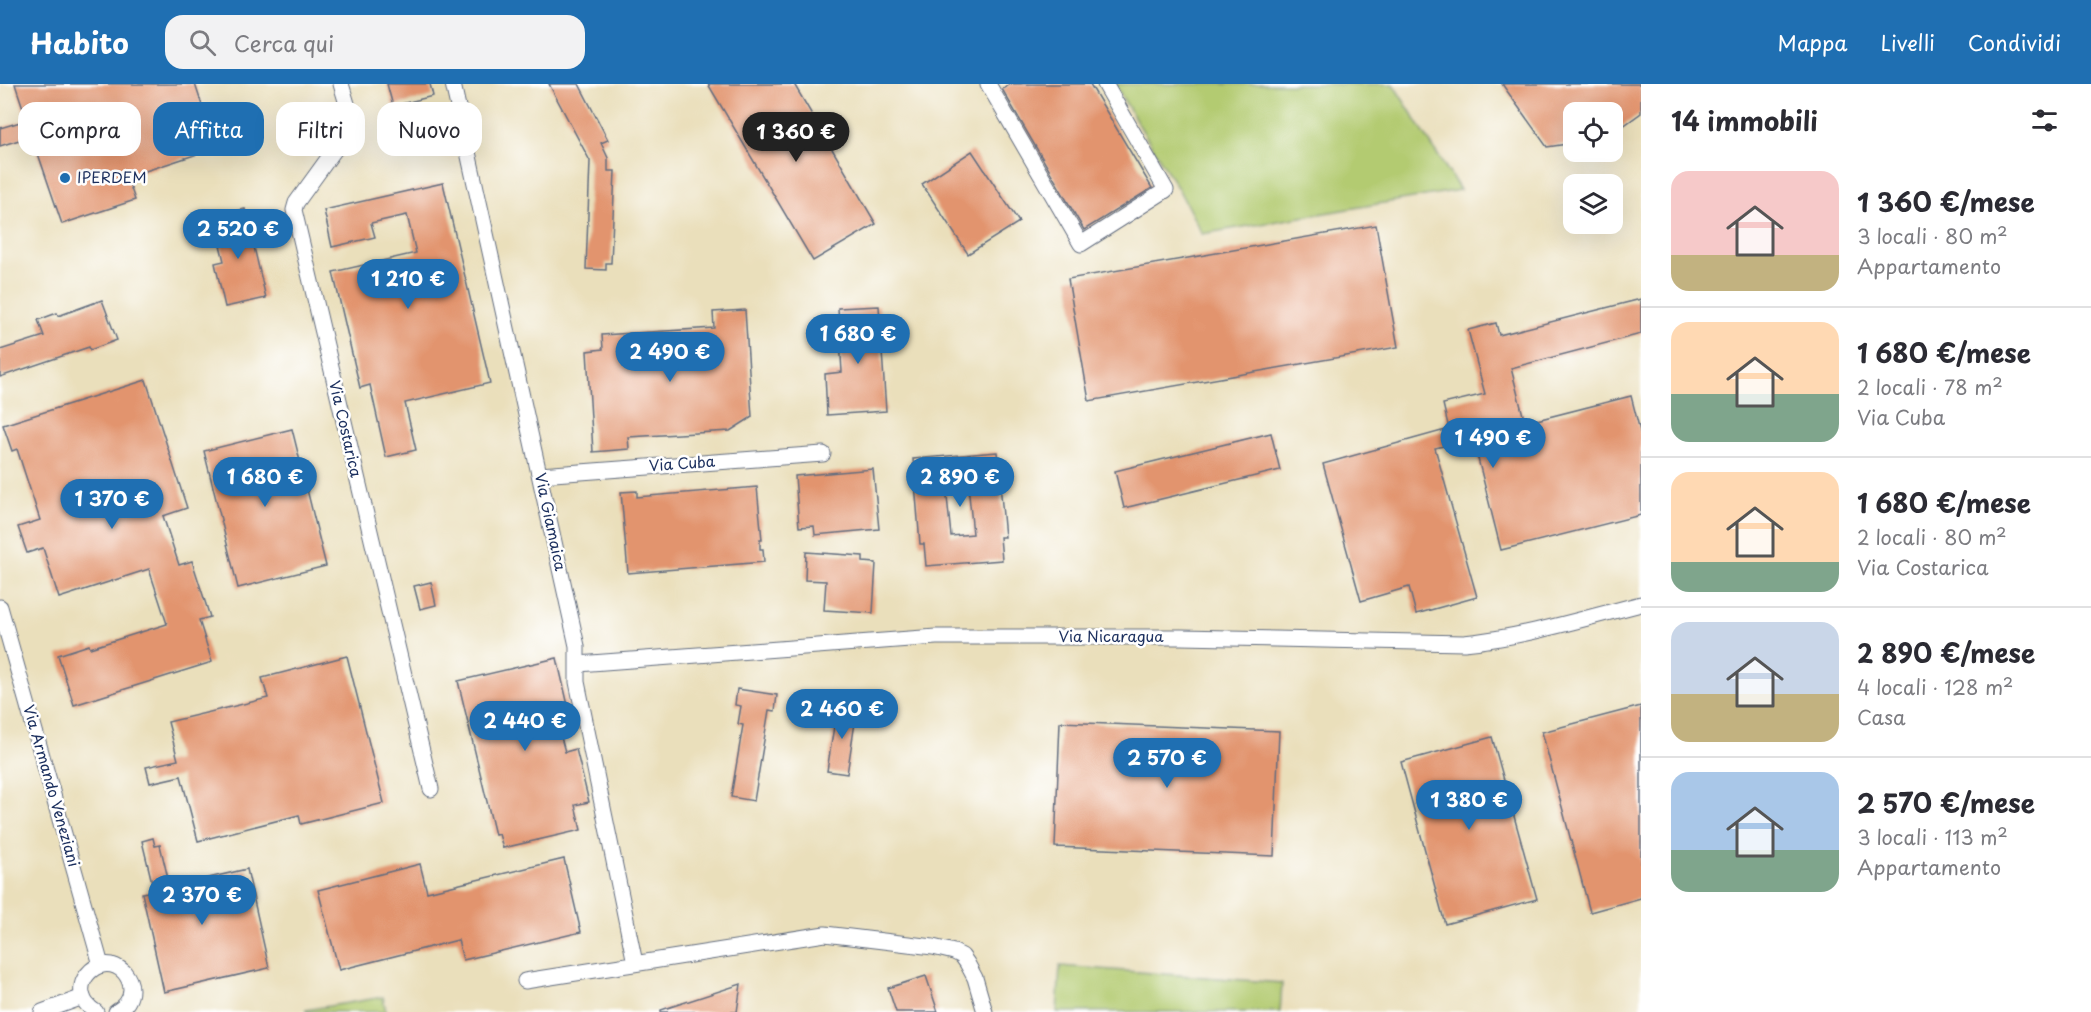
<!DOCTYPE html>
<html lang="it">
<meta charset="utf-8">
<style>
:root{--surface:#fff;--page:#f2f2f3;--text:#2b2b33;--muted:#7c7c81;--line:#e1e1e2;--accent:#1f6fb2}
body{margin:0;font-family:"Playpen Sans",sans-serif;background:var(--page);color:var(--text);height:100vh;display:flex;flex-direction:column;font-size:22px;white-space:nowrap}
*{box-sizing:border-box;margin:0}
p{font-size:20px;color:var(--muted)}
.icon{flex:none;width:33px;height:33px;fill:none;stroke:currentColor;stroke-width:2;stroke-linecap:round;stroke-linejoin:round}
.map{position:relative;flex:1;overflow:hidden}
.drawer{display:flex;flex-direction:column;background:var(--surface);width:450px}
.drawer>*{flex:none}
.top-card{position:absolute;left:18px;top:18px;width:570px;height:54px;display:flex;gap:12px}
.fabs{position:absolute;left:1563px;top:18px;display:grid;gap:12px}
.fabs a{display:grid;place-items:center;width:60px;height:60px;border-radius:12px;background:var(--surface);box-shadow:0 6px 24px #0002;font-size:30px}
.price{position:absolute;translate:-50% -51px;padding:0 14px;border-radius:21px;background:var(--accent);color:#fff;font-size:20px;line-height:39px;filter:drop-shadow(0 2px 3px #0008)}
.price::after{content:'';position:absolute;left:50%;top:36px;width:18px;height:14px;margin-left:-9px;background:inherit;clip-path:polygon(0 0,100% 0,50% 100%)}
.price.selected{background:#222;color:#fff}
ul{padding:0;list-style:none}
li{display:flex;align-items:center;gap:18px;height:150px;padding:0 30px}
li+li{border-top:2px solid var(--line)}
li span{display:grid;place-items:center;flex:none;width:168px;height:120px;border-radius:18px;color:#555}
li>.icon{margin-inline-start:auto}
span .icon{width:72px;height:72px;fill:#fffc;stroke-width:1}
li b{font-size:26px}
h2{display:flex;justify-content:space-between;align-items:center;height:72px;padding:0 30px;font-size:26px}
.pill{padding:0 21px;border-radius:18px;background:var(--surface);box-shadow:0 6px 24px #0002;font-size:21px;line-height:54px}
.pill.selected{background:var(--accent);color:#fff}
header{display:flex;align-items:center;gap:36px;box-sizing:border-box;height:84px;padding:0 30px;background:var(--accent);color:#fff}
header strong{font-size:28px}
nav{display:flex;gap:33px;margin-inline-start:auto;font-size:21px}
.search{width:420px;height:54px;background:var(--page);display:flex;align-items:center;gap:15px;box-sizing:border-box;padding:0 21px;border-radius:18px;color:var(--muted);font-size:22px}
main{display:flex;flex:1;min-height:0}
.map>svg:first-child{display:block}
.green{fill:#b3cb71;stroke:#677d68;stroke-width:1.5}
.building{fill:#e2946e;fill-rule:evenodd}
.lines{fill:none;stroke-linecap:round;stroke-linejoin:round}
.street-casing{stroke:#636d7f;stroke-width:17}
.street{stroke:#fff;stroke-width:15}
.poi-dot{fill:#1f6fb2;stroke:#fff;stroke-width:2}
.labels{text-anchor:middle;stroke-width:5;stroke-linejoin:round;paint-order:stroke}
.poi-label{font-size:15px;fill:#1b2f5e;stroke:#fff;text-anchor:start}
.street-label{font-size:15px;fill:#1b2f5e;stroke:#fff}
</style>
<header>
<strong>Habito</strong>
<div class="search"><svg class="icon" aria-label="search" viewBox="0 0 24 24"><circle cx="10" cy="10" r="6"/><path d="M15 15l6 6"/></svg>Cerca qui</div>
<nav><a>Mappa</a><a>Livelli</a><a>Condividi</a></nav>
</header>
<main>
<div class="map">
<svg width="1641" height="928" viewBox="0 0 1641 928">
<rect width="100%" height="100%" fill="#fff"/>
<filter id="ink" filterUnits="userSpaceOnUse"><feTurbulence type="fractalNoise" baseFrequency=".0167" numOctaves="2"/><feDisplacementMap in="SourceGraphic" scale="12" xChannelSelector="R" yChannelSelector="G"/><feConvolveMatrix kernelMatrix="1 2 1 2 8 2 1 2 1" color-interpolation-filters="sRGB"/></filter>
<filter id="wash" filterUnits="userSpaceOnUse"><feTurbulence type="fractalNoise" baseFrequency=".008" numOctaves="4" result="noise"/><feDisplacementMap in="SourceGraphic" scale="24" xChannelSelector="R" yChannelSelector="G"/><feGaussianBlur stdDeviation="1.35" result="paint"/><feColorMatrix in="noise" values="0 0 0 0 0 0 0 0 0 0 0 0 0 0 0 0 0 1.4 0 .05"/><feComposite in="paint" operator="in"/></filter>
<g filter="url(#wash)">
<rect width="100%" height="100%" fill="#eadfbb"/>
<!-- green -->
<g class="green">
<polygon points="1114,0 1393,0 1460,106 1202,150 1180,108"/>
<polygon points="1060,882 1282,899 1280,928 1057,928"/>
<polygon points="383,913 386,928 306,928 306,926"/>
</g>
<g id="blocks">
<!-- building -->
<g class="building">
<polygon points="15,0 195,0 216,64 127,93 135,116 62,140 32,52 0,62 0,44 27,36"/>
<polygon points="387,0 430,0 433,12 393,22"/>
<polygon points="549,0 579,0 608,56 601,59 608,74 608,87 615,87 611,179 606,179 606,186 586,185 590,77"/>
<polygon points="708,0 794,0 876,140 813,177"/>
<polygon points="1011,0 1090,0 1152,104 1084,146 1002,5"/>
<polygon points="1502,0 1641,0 1641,29 1612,50 1612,28 1574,28 1574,59 1547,63"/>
<polygon points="972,67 1019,138 968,170 922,100"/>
<polygon points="443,99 490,299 405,319 416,366 386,373 370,301 360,304 333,188 416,169 407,131 371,139 375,153 332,163 324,126"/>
<polygon points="245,125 266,214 225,223 215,179 224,177 213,133"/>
<polygon points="1376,141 1398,263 1089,317 1068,195"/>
<polygon points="1641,215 1641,250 1511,284 1525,339 1631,312 1641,351 1641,431 1501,466 1473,355 1435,364 1477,513 1416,530 1409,503 1361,517 1323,380 1449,345 1443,320 1485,310 1468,246 1496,239 1499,251"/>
<polygon points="102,216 117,256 90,266 89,263 0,293 0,266 44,252 38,236 57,229 58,232"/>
<polygon points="879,222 886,327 827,331 825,290 842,288 838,224"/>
<polygon points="745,226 752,333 730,347 628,353 629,365 593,368 587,267 603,265 602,251 714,244 713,228"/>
<polygon points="146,296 187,424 163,432 179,481 192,477 210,533 199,536 212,578 74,621 58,571 89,561 90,564 167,540 149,485 59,514 43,464 27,469 18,443 40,436 17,365 12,367 3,341"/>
<polygon points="292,345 326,482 238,504 204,367"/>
<polygon points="1271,349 1280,386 1124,424 1115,387"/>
<path d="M997 368 1005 453H1000L1002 476 926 482 924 460H920L913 375ZM967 391 973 450 951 452 945 393Z"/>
<polygon points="873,385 879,445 815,451 814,442 799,443 795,392"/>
<polygon points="757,403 762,456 760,456 760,465 763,465 764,478 628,489 621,408 637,407 637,413"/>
<polygon points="806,468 863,472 863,478 876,479 873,529 824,526 826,497 805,496"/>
<polygon points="431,498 436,521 420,525 414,502"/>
<polygon points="347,572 384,719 301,740 299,731 198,757 181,692 150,699 146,683 178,676 168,638 268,614 262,594"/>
<polygon points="557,574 573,643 559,646 565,668 576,665 589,718 575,721 581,746 503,764 499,750 495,751 458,597"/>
<polygon points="737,605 777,611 775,627 769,626 754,717 731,713 743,641 738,640 741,622 735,621"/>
<polygon points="1641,622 1641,814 1590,828 1542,648"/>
<polygon points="837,623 857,626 847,690 827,687"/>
<polygon points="1060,638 1279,647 1274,772 1055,763"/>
<polygon points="1492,653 1537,815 1445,840 1401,678"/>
<polygon points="153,754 155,762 160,761 170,803 247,785 269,884 164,908 142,809 154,807 142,757"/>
<polygon points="564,775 581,848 463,876 458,856 339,886 318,806 420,780 427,808"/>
<polygon points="926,892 938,928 896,928 888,904"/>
<polygon points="741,900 737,928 661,928 661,926"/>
</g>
</g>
</g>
<g filter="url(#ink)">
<use href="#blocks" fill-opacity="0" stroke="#636d7f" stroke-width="1.5"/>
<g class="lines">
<!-- street casing -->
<g class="street-casing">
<g id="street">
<polyline points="341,0 350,30 351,43 296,119 294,126 431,705"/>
<polyline points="453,0 577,562 577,598 635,879"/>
<polyline points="988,0 1081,160 1166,106 1105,0"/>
<polyline points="540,391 823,370"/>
<polyline points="0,523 101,881"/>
<path d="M578 580 936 553H1181L1464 559C1524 553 1582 535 1641 520"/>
<polyline points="525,897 825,850 933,863 954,868 962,872 967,879 975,894 985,928"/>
<polyline points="42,928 83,913"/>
<path d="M96 928C61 907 98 863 124 888 128 893 131 899 131 905 131 916 125 923 116 928"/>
</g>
</g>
<!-- street -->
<use href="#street" class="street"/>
</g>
</g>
<!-- markers -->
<circle class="poi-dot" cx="65" cy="94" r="6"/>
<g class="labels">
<!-- poi labels -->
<g class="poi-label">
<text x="77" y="99">IPERDEM</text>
</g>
<!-- street labels -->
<g class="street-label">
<text transform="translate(345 345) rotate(77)" y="5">Via Costarica</text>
<text transform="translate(682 380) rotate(-4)" y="5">Via Cuba</text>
<text transform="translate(550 438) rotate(78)" y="5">Via Giamaica</text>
<text x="1111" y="558">Via Nicaragua</text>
<text transform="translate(51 702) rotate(74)" y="5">Via Armando Veneziani</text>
</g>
</g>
</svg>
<div class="fabs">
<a><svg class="icon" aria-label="locate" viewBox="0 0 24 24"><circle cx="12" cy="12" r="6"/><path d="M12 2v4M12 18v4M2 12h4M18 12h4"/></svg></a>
<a><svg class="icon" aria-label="layers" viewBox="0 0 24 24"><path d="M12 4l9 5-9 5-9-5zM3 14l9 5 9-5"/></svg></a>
</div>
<b class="price selected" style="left:796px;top:79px">1 360 €</b>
<b class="price" style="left:238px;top:176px">2 520 €</b>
<b class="price" style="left:408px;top:226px">1 210 €</b>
<b class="price" style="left:858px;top:281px">1 680 €</b>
<b class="price" style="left:670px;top:299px">2 490 €</b>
<b class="price" style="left:1493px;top:385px">1 490 €</b>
<b class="price" style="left:265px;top:424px">1 680 €</b>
<b class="price" style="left:960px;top:424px">2 890 €</b>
<b class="price" style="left:112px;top:446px">1 370 €</b>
<b class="price" style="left:842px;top:656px">2 460 €</b>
<b class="price" style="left:525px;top:668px">2 440 €</b>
<b class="price" style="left:1167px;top:705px">2 570 €</b>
<b class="price" style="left:1469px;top:747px">1 380 €</b>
<b class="price" style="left:202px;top:842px">2 370 €</b>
<div class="top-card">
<a class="pill">Compra</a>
<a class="pill selected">Affitta</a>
<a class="pill">Filtri</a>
<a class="pill">Nuovo</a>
</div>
</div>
<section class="drawer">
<h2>14 immobili<svg class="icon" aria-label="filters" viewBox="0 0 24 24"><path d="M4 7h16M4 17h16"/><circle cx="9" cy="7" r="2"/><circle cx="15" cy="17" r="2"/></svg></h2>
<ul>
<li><span style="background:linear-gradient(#f6c9c9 70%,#c2b280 0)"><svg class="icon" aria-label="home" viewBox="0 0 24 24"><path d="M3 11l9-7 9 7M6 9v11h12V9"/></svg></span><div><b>1 360 €/mese</b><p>3 locali · 80 m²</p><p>Appartamento</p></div></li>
<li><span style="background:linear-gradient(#ffd9b3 60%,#7fa58c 0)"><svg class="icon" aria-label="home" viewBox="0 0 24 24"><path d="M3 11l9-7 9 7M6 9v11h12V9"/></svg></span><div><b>1 680 €/mese</b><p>2 locali · 78 m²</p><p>Via Cuba</p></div></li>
<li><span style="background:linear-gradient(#ffd9b3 75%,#7fa58c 0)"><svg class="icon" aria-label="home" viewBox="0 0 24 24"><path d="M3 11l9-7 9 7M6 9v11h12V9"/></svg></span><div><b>1 680 €/mese</b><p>2 locali · 80 m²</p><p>Via Costarica</p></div></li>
<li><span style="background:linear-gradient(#c9d6e8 60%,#c2b280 0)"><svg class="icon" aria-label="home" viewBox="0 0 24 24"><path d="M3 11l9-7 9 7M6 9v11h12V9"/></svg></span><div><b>2 890 €/mese</b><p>4 locali · 128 m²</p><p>Casa</p></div></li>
<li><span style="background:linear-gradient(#a9c7e8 65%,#7fa58c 0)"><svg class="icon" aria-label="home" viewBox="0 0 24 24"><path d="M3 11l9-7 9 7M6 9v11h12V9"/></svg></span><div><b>2 570 €/mese</b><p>3 locali · 113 m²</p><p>Appartamento</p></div></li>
</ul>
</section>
</main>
